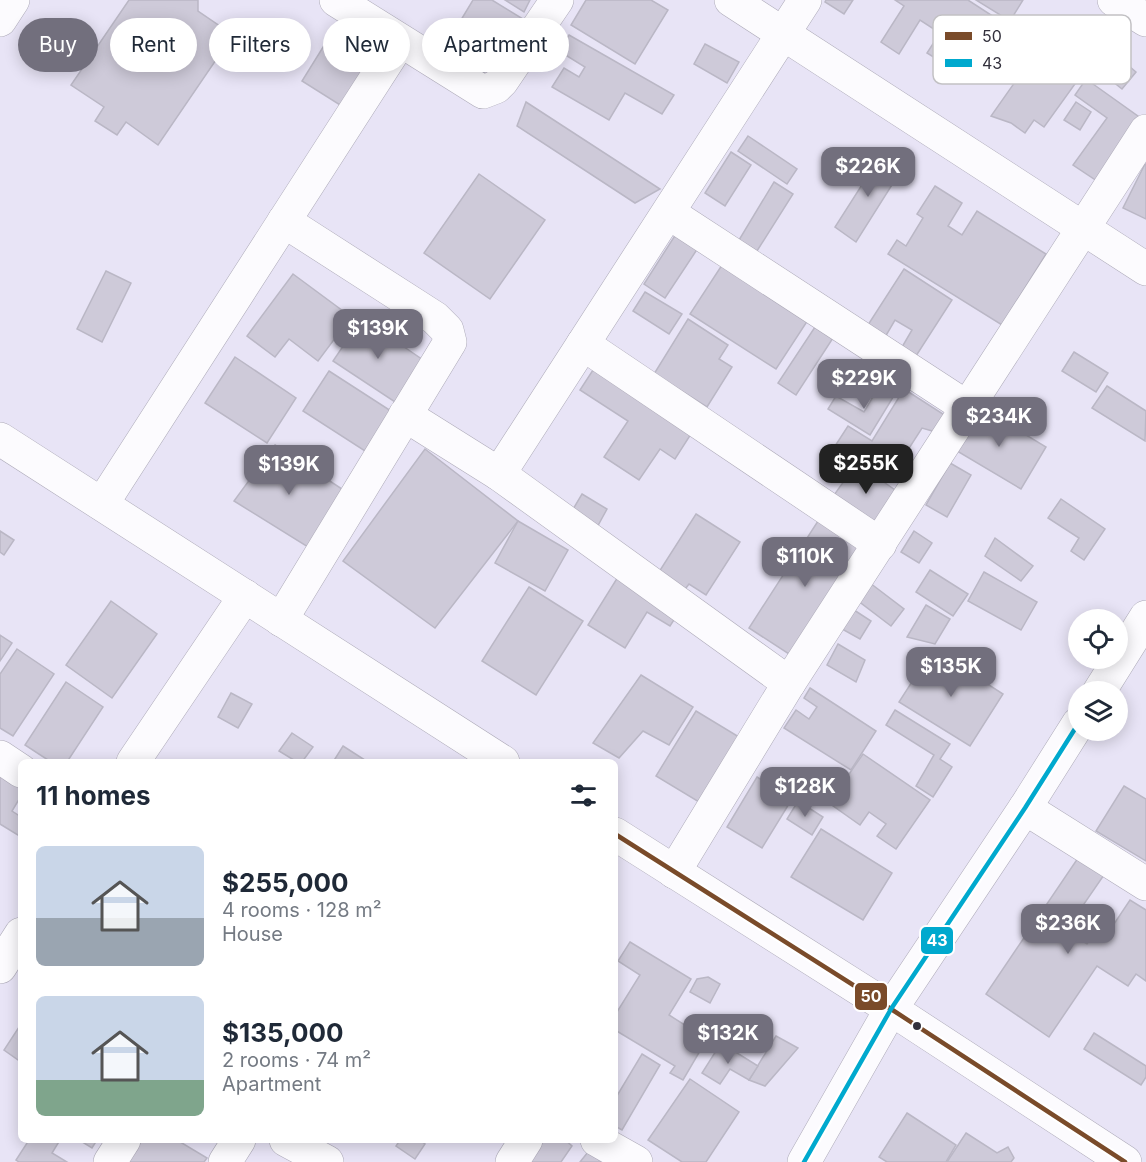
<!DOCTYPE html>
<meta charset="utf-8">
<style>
:root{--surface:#fff;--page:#f2f2f3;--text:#1f2937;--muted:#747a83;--accent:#726f7d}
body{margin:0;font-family:Inter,sans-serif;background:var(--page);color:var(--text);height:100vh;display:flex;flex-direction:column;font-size:22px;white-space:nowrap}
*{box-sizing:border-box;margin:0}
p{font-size:20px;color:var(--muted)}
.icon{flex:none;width:33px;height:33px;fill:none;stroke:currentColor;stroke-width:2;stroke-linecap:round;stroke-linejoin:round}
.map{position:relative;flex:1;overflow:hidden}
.sheet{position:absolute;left:18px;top:759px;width:600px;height:384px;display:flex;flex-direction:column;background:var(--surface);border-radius:9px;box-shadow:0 3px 15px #0003}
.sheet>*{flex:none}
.hud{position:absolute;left:18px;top:18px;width:600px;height:54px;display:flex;gap:12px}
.tools{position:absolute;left:1068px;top:609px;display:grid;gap:12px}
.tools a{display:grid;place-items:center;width:60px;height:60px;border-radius:50%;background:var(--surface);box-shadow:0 3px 15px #0003;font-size:30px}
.price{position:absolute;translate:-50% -51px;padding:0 14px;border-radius:12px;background:var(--accent);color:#fff;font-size:20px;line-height:39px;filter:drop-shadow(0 2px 3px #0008)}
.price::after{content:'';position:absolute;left:50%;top:36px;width:18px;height:14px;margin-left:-9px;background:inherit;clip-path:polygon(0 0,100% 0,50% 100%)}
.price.active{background:#222;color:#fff}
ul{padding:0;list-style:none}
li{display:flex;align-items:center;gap:18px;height:150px;padding:0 18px}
li span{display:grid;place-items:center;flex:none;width:168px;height:120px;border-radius:9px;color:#555}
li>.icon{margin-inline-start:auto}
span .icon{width:72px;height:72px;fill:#fffc;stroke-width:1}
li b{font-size:26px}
h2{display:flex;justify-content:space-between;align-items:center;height:72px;padding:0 18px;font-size:26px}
.pill{padding:0 21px;border-radius:27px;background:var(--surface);box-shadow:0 3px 15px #0003;font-size:21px;line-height:54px}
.pill.active{background:var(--accent);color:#fff}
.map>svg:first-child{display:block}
.building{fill:#cecad9;stroke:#bab7c5;stroke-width:1.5}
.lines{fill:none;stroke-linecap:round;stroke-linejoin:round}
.minor-casing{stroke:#adaab8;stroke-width:34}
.tertiary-casing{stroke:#adaab8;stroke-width:34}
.secondary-casing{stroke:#adaab8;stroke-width:34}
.minor{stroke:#fcfbfe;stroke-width:33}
.tertiary{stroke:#fcfbfe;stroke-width:33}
.secondary{stroke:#fcfbfe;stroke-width:33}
.bus-1-casing{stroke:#fff;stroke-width:9}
.bus-2-casing{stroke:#fff;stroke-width:9}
.bus-1{stroke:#7a4b2a;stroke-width:4.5}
.bus-2{stroke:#00a9ce;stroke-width:4.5}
.bus-dot{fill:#32303c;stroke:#fff;stroke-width:2}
.key{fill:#fff;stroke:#c2c1c4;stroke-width:1.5}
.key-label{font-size:16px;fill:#32303c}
.line-badge{stroke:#fff;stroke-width:2}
.badge-label{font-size:16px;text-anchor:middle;font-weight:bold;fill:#fff}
</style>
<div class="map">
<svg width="1146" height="1162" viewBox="0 0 1146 1162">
<rect width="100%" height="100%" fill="#e8e4f6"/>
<!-- building -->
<g class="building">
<polygon points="129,0 198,0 198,11 233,35 158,145 126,122 117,135 95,121 104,107 71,85"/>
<polygon points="473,0 492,0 523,19 489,76 444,48"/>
<polygon points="505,0 530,0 524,12"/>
<polygon points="586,0 651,0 668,10 635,64 571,25"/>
<polygon points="826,0 853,0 844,14 825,2"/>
<polygon points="895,0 968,0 1008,26 982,68 957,52 948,66 927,53 940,33 920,20 899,54 881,42 904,6"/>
<polygon points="976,0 1023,0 1010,21"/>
<polygon points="338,23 385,53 348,110 302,81"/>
<polygon points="569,35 674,95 662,114 625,93 609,120 552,87 564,68 579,77 585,67 559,51"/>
<polygon points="705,44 739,62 727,83 694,64"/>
<polygon points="1039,48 1080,77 1044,127 1034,120 1025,133 1011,123 991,116"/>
<polygon points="1122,60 1136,72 1122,89 1107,77"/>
<polygon points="1086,79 1142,119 1097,181 1073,165 1107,118 1075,95"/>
<polygon points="526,102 660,189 635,203 517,126"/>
<polygon points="1076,102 1091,112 1080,130 1064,120"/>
<polygon points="748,136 797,169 787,184 738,151"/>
<polygon points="731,152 751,165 725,206 705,193"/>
<polygon points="881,155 902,169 856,242 835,227"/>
<polygon points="1145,164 1146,164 1146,219 1123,208"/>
<polygon points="479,174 545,220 490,299 424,253"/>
<polygon points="774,182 793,194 757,251 739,240"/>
<polygon points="935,186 962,203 948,226 962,235 977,211 1046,254 1002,325 888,254 897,240 906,246 923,218 917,214"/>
<polygon points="676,234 698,248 665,298 644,284"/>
<polygon points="722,265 808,320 776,369 690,314"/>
<polygon points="904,269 952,300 916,356 902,347 912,330 895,320 884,339 866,328"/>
<polygon points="106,271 131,283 102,342 77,329"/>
<polygon points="293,274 351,317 318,361 289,339 275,357 247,336"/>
<polygon points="645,292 682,314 669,334 633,311"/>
<polygon points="362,318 423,360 395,402 333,361"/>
<polygon points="688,319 728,345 719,359 732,367 707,407 654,374"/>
<polygon points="815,327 833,338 796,395 778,383"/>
<polygon points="1074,352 1108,373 1096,392 1062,371"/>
<polygon points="235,357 296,398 267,443 205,403"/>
<polygon points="593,370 691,434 675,459 660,449 639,480 604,457 628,421 580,390"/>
<polygon points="329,371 391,411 365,451 303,411"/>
<polygon points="880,385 895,394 870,435 828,409 836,396 864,412"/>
<polygon points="1107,386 1146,411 1145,441 1092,408"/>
<polygon points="904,389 946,416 936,432 922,428 904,456 915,462 903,481 862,454 845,468 826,460 848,426 872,441"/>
<polygon points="978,406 1046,447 1021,489 952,448"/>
<polygon points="275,445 342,489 308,547 234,501"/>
<polygon points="425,449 518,521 435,628 343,561"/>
<polygon points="857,463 895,490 880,528 834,495"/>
<polygon points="950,463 971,475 947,517 926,505"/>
<polygon points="582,494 607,509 595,531 569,516"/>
<polygon points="1061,499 1105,529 1084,560 1071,551 1079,538 1048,518"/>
<polygon points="696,514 740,542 706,595 689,584 683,592 657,575"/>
<polygon points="518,521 568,550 545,591 495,563"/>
<polygon points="818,521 861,549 792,656 749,628"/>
<polygon points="0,531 14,540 4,555 0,552"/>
<polygon points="914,531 932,543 919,563 901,552"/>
<polygon points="995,538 1033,566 1021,581 985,556"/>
<polygon points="930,570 968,594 953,616 916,592"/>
<polygon points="621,572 681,609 670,626 647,612 625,648 588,625"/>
<polygon points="984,572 1037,602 1021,630 968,601"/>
<polygon points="870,583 904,609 891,626 857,600"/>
<polygon points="529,587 583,621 536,695 482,661"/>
<polygon points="111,601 157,634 112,698 66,665"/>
<polygon points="926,605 950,619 935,644 907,637"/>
<polygon points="854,610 871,621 860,639 842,629"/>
<polygon points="0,635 12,643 0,661"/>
<polygon points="838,644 865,660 856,682 827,665"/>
<polygon points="17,649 54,674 13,736 0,728 0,674"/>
<polygon points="933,649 1003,694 970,746 899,702"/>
<polygon points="641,675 693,707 669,745 643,731 619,758 593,743"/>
<polygon points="66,682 103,707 67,762 51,762 25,745"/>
<polygon points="810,688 876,731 851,770 784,728 796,710 809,719 817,707 804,698"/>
<polygon points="231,693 252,704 238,728 218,717"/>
<polygon points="895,710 950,744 940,759 952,767 933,797 916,786 934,755 886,725"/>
<polygon points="696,711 744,740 704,805 656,776"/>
<polygon points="292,733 313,747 302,762 297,762 279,751"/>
<polygon points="343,746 368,762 333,762"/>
<polygon points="863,754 930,800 896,849 877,836 886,824 869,812 860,825 829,803"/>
<polygon points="0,769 21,782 21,802 18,801 12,811 21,817 21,837 0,824"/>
<polygon points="757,777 792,799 762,848 727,827"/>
<polygon points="1124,786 1146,799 1146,861 1096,831"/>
<polygon points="798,801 823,817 812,835 787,819"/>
<polygon points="821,829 892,873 863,920 791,877"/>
<polygon points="1078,858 1104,875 1066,930 1087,944 1096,930 1106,936 1130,900 1146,910 1146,981 1136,974 1128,986 1097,966 1049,1037 986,994"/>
<polygon points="630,942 691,979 669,1015 707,1039 683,1080 670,1073 675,1066 615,1030 615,1011 617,1012 640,975 618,961"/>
<polygon points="708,977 720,984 710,1003 690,992 697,979"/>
<polygon points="21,1024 21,1062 4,1050"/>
<polygon points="1094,1033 1146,1066 1146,1077 1141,1085 1084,1049"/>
<polygon points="776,1036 798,1048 765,1086 749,1080"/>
<polygon points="721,1043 758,1066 749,1080 730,1069 720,1084 702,1073"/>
<polygon points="642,1054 660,1065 622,1130 615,1126 615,1099"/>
<polygon points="690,1079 739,1112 706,1162 682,1162 648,1140"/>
<polygon points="907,1113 956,1145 946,1162 887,1162 879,1157"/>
<polygon points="966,1133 997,1153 1008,1147 1014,1158 1011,1162 947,1162"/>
<polygon points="29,1140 60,1140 52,1153 67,1162 19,1162 16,1160"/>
<polygon points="79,1140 97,1140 92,1148"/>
<polygon points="142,1140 177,1140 207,1158 204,1162 128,1162"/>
<polygon points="400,1140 419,1140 425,1144 415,1159 396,1146"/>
<polygon points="538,1140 565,1140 572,1146 561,1162 522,1162"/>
<polygon points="588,1152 602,1162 580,1162"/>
</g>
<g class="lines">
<!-- minor casing -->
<g class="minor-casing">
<g id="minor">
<polyline points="336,0 483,92 496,87 502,81 557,0"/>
<polyline points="731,0 1146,269"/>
<polyline points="1114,0 1146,20"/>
<polyline points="0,20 13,0"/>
<polyline points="669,213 968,408"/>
<polyline points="583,344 880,544"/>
<polyline points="405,415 499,474 789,683"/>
<polyline points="499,474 805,0"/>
<polyline points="102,504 400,41"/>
<polyline points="281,620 450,342 447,330 435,318 284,221"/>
<polyline points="0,757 21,771"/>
<polyline points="133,762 245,596"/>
<polyline points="1025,808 1146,884"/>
<polyline points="674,872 789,683 1146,131"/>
<polyline points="0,967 21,934"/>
<polyline points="286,1140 327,1162"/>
<polyline points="597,1140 636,1162"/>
<polyline points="110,1162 124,1140"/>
<polyline points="225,1162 239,1140"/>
<polyline points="512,1162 526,1140"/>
</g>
</g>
<!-- tertiary casing -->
<g class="tertiary-casing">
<g id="tertiary">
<polyline points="0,439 503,762"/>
<polyline points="615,834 891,1009 1125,1162"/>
</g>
</g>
<!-- secondary casing -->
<g class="secondary-casing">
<g id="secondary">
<polyline points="1099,692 1146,617"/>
<polyline points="804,1162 891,1009 1025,808 1078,724"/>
</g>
</g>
<!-- minor -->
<use href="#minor" class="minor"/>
<!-- tertiary -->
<use href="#tertiary" class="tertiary"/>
<!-- secondary -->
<use href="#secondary" class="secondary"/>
<!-- bus-1 casing -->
<g class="bus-1-casing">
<polyline id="bus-1" points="615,834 891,1009 1125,1162"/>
</g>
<!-- bus-2 casing -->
<g class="bus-2-casing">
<polyline id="bus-2" points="804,1162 891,1009 1025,808 1078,724"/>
</g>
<!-- bus-1 -->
<use href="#bus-1" class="bus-1"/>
<!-- bus-2 -->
<use href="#bus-2" class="bus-2"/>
</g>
<!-- markers -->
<circle class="bus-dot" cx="917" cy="1026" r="5"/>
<!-- legend -->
<rect x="933" y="15" width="198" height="69" rx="9" class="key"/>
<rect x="945" y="32" width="27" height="8" fill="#7a4b2a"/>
<rect x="945" y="59" width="27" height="8" fill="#00a9ce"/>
<g class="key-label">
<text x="982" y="42">50</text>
<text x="982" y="69">43</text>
</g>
<g class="line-badge">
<rect x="920" y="926" width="34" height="29" rx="6" fill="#00a9ce"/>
<rect x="854" y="982" width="34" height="29" rx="6" fill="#7a4b2a"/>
</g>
<g class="badge-label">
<text x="937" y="946">43</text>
<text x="871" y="1002">50</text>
</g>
</svg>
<div class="tools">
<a><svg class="icon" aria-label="locate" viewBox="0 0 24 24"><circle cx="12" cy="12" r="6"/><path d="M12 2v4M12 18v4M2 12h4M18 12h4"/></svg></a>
<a><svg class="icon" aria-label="layers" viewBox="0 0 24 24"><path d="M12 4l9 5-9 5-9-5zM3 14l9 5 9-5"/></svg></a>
</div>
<b class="price" style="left:868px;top:198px">$226K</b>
<b class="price" style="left:378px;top:360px">$139K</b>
<b class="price" style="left:864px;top:410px">$229K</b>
<b class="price" style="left:999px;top:448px">$234K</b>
<b class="price active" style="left:866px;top:495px">$255K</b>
<b class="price" style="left:289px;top:496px">$139K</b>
<b class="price" style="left:805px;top:588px">$110K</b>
<b class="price" style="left:951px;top:698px">$135K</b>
<b class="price" style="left:805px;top:818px">$128K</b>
<b class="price" style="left:1068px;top:955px">$236K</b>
<b class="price" style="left:728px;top:1065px">$132K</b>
<div class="hud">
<a class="pill active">Buy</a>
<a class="pill">Rent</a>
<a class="pill">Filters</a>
<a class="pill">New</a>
<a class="pill">Apartment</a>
</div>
<section class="sheet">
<h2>11 homes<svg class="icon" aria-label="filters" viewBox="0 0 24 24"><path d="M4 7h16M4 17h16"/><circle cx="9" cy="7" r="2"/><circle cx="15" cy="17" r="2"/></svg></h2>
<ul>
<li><span style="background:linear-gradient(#c9d6e8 60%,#9aa5b1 0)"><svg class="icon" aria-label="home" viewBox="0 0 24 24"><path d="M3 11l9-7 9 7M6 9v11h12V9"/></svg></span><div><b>$255,000</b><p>4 rooms · 128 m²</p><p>House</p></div></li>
<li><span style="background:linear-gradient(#c9d6e8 70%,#7fa58c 0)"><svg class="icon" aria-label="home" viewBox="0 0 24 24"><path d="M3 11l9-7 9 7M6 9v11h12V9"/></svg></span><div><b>$135,000</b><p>2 rooms · 74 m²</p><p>Apartment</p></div></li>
</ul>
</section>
</div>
